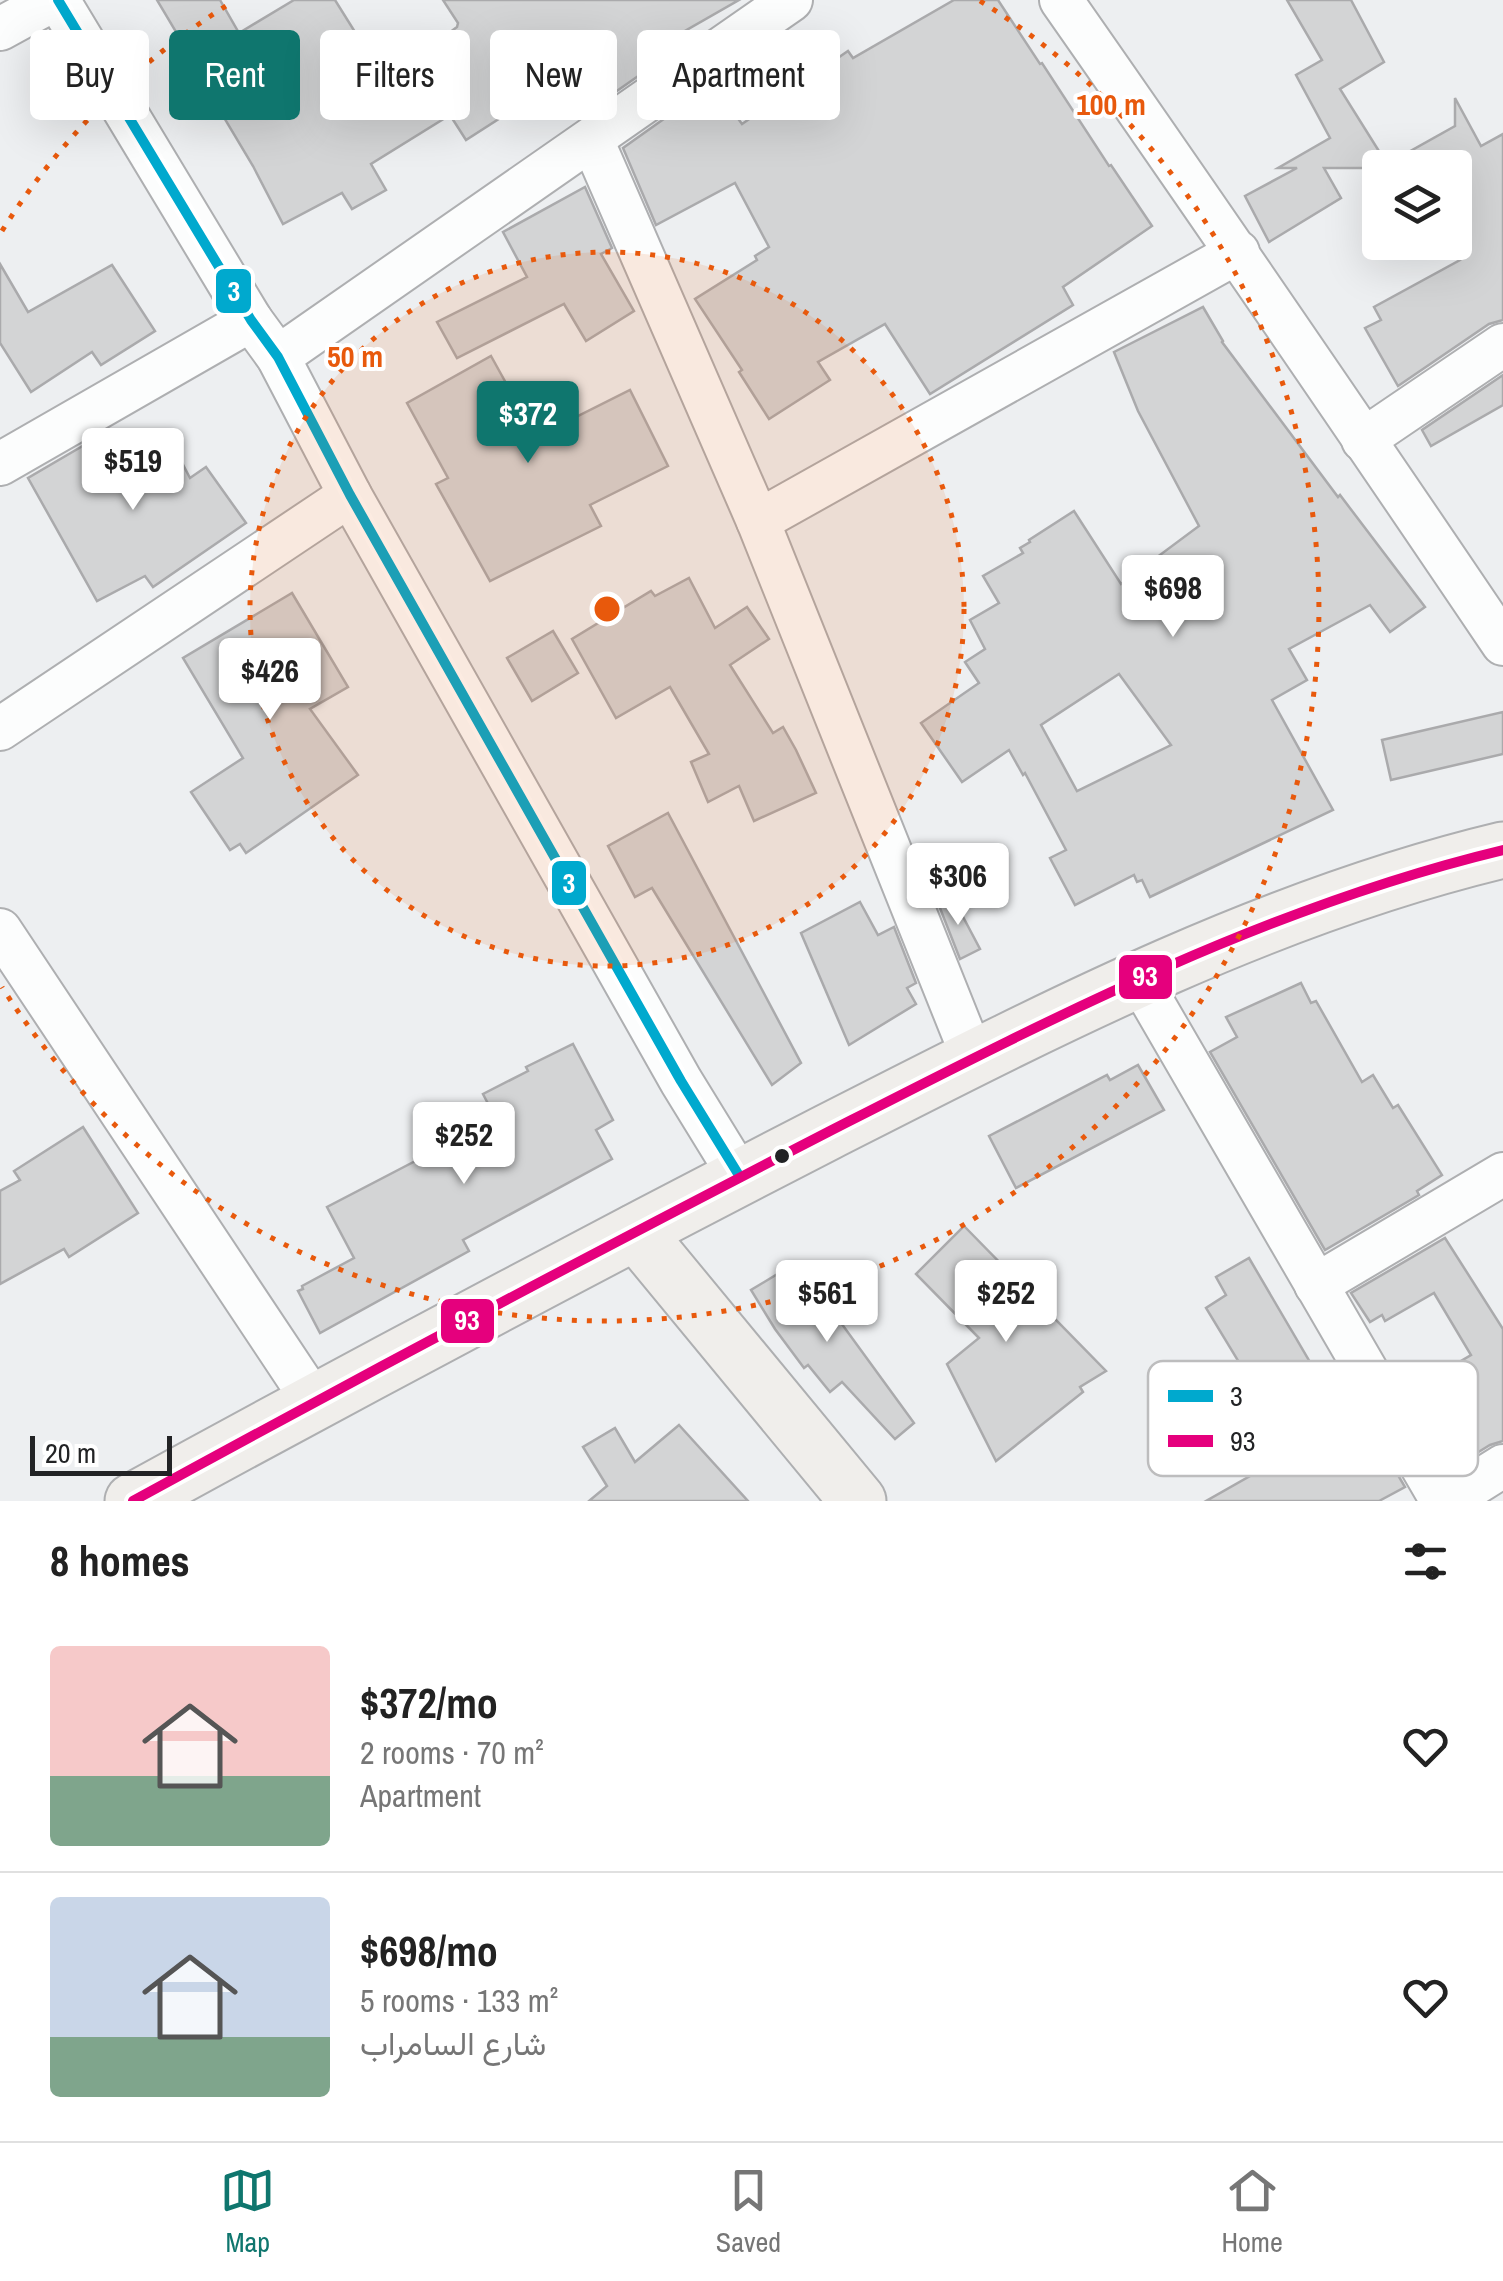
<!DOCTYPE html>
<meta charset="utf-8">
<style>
:root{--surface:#fff;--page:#f2f2f2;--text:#222;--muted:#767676;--line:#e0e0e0;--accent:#0f766e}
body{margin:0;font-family:"Archivo Narrow",Vazirmatn,sans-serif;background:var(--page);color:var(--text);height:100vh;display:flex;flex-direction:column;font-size:38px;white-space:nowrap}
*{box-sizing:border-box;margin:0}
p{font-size:32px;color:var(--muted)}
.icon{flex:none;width:55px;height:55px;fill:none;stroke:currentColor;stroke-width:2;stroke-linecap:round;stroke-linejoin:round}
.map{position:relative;height:1501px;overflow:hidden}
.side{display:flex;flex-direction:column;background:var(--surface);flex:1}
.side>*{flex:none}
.top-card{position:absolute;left:30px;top:30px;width:1000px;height:90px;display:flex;gap:20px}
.buttons{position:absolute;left:1362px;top:150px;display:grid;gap:20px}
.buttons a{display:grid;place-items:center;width:110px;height:110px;border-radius:10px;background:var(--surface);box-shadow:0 10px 40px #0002;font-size:50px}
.scale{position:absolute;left:30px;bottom:25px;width:142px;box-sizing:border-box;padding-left:10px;border:5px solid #222325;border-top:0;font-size:28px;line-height:35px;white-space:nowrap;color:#222325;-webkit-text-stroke:8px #fff;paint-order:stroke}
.price{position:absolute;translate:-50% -85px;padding:0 22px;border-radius:10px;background:#fff;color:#222;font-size:32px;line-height:65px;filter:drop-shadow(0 2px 5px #0008)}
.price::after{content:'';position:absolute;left:50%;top:60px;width:30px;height:22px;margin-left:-15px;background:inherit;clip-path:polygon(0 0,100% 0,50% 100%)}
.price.active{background:var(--accent);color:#fff}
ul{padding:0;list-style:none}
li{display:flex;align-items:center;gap:30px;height:250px;padding:0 50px}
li+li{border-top:2px solid var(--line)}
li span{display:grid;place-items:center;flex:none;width:280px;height:200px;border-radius:10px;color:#555}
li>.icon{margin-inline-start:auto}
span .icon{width:120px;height:120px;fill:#fffc;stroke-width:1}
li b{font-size:42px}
h2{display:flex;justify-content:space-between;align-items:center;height:120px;padding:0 50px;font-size:42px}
.chip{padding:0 35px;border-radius:10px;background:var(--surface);box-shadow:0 10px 40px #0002;font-size:35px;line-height:90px}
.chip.active{background:var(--accent);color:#fff}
.tabs{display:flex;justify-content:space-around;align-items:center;height:140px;border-top:2px solid var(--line);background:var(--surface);font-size:28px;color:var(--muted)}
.tabs a{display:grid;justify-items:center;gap:5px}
.tabs .active{color:var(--accent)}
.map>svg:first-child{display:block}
.building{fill:#d3d4d5;stroke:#aaaaac;stroke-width:2.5;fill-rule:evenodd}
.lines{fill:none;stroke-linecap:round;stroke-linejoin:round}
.street-casing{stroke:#aeafb1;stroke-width:46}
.secondary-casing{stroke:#aeafb1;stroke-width:59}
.street{stroke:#fcfdfd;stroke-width:42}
.secondary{stroke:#f0eeeb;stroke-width:55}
.bus-1-casing{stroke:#fff;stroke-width:18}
.bus-2-casing{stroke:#fff;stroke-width:18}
.bus-1{stroke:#00a9ce;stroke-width:10}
.bus-2{stroke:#e5007d;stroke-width:10}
.ring{fill:none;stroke:#e8590c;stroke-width:5;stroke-dasharray:5 10}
.bus-dot{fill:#222325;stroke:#fff;stroke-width:4}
.key{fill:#fff;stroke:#bdbdbe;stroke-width:2.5}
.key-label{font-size:28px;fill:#222325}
.centre{fill:#e8590c;stroke:#fff;stroke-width:5}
.ring-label{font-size:30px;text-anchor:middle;font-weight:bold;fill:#e8590c;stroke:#fff;stroke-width:8;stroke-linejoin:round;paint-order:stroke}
.line-badge{stroke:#fff;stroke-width:4}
.badge-label{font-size:28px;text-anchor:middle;font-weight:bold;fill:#fff}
</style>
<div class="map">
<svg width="1503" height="1501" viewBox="0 0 1503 1501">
<rect width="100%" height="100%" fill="#edeff1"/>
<!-- building -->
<g class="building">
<polygon points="157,0 220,0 239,33 294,0 335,0 385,80 457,27 458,23 443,0 739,0 678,35 684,44 581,116 576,105 552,118 539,93 466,140 450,115 371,164 386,190 352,209 342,193 283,224 253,166 192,64 194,62"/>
<polygon points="954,0 998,0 1040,64 1042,63 1109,166 1111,165 1152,226 1063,287 1073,305 930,394 885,324 818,362 830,380 769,419 739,372 742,370 695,299 757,260 755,256 769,247 735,183 656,225 623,148 713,84 742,124 848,51 853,58"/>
<polygon points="1287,0 1351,0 1384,62 1340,89 1387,164 1455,126 1455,98 1481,146 1503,134 1503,320 1489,324 1398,386 1365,328 1381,320 1374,307 1460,260 1455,252 1455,168 1324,168 1341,198 1269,242 1245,196 1297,168 1278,168 1330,138 1296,75 1322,60"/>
<polygon points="585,187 612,248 601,254 634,311 586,341 564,304 457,358 437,322 527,277 503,232"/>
<polygon points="0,264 28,312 112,265 155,331 101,365 92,352 31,392 0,343"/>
<path d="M1203 307 1223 341 1222 342 1338 497 1340 495 1425 607 1390 632 1370 605 1289 649 1307 680 1272 700 1333 810 1150 897 1142 880 1137 882 1134 875 1075 905 1050 858 1066 850 1025 773 1023 775 1009 750 962 782 921 723 979 683 965 662 985 649 970 620 999 603 983 576 1023 553 1020 548 1030 542 1029 540 1074 511 1121 584 1199 526 1138 411 1114 352ZM1119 674 1171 745 1077 791 1041 725Z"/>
<polygon points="491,356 536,437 630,390 668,466 590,505 601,526 490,581 436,484 448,478 407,403"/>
<polygon points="1503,375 1503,405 1431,446 1422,430"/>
<polygon points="166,432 190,478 206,467 246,523 153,587 145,576 97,601 28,478 98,437 109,462"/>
<polygon points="689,578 715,628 747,607 769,639 730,665 773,733 783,727 796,750 816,793 754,821 739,786 708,802 691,762 709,754 670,687 616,718 572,639 651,591 655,596"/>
<polygon points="292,593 348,687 310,709 358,775 246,853 240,844 230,850 191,792 243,758 183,658"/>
<polygon points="553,631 578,673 532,701 507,658"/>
<polygon points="1503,712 1503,754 1391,780 1382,740"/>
<polygon points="668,813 801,1063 772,1085 652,888 635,897 608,846"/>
<polygon points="952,896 980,949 960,959 938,903"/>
<polygon points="860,902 878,935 894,927 916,983 907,988 916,1004 849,1045 801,933"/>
<polygon points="1301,983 1311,1003 1316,1001 1362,1082 1373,1075 1393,1108 1398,1105 1442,1175 1417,1191 1419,1195 1325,1250 1210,1052 1237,1037 1226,1017"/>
<polygon points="573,1044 613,1120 596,1130 612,1159 463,1240 469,1251 320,1333 298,1291 303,1289 302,1286 354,1258 327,1207 496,1119 483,1094 528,1071 526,1067"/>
<polygon points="1138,1065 1164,1110 1016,1188 989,1136 1107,1075 1110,1080"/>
<polygon points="83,1127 138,1213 69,1257 64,1249 0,1284 0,1191 20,1180 14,1171"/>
<polygon points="964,1226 1106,1371 1080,1387 1083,1392 996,1461 947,1364 979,1338 916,1274"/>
<polygon points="1445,1238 1503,1329 1503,1441 1490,1445 1472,1456 1470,1451 1449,1463 1408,1392 1471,1355 1434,1293 1385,1321 1382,1315 1370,1322 1351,1293"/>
<polygon points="1249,1258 1348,1427 1364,1417 1405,1487 1379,1501 1206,1501 1264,1468 1249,1444 1276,1428 1266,1412 1268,1410 1206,1308 1226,1295 1216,1277"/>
<polygon points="794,1264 797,1270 801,1268 914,1423 895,1439 842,1382 830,1392 808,1365 804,1368 775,1329 751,1290"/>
<polygon points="679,1425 748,1501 589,1501 607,1486 583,1447 615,1428 635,1462"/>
</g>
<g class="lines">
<!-- street casing -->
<g class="street-casing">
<g id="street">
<polyline points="58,0 251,320 278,357 350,495 681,1081 740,1177"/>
<path d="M1061 0C1210 213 1357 428 1503 644"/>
<polyline points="0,29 53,0"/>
<polyline points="592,140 758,521 973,1058"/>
<polyline points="278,357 791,0"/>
<polyline points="1363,440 1503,345"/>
<polyline points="0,464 251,320"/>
<polyline points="758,521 1238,252"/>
<polyline points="0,729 350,495"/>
<polyline points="0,930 314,1402"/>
<polyline points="1139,979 1442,1501"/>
<polyline points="1316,1285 1503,1174"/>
<polyline points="1447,1501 1503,1466"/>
</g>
</g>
<!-- secondary casing -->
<g class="secondary-casing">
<g id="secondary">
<polyline points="636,1232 858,1501"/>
<path d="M133 1501C363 1375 595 1252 828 1132 1044 1022 1265 907 1503 850"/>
</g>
</g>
<!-- street -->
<use href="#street" class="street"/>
<!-- secondary -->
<use href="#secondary" class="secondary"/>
<!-- bus-1 casing -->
<g class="bus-1-casing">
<polyline id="bus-1" points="58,0 251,320 278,357 350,495 681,1081 740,1177"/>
</g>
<!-- bus-2 casing -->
<g class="bus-2-casing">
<path id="bus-2" d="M133 1501C363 1375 595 1252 828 1132 1044 1022 1265 907 1503 850"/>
</g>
<!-- bus-1 -->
<use href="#bus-1" class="bus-1"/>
<!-- bus-2 -->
<use href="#bus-2" class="bus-2"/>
</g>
<!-- distance rings -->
<circle cx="607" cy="609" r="357" fill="#e8590c" fill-opacity=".12"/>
<g class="ring">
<circle cx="607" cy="609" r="357"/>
<path d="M2 231A713 713 0 0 1 234 1M980 1A713 713 0 1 1 2 987"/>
</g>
<!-- markers -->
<circle class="bus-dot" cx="782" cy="1156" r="9"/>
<!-- legend -->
<rect x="1148" y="1361" width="330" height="115" rx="15" class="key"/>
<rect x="1168" y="1390" width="45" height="12" fill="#00a9ce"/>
<rect x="1168" y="1435" width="45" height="12" fill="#e5007d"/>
<g class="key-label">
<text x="1230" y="1406">3</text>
<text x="1230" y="1451">93</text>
</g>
<circle cx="607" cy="609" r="15" class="centre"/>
<g class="ring-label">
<text x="1111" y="115">100 m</text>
<text x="355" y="367">50 m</text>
</g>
<g class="line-badge">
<rect x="214" y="267" width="39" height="48" rx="10" fill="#00a9ce"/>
<rect x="550" y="859" width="38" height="48" rx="10" fill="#00a9ce"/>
<rect x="1117" y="953" width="57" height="48" rx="10" fill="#e5007d"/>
<rect x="439" y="1297" width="57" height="48" rx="10" fill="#e5007d"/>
</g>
<g class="badge-label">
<text x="234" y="301">3</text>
<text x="569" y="893">3</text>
<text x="1145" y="986">93</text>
<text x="467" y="1330">93</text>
</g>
</svg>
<div class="buttons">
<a><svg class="icon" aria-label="layers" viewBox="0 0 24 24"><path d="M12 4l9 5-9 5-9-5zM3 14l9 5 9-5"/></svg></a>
</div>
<div class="scale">20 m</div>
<b class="price active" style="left:528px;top:466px">$372</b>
<b class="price" style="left:133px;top:513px">$519</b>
<b class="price" style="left:1173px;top:640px">$698</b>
<b class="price" style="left:270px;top:723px">$426</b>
<b class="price" style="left:958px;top:928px">$306</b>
<b class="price" style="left:464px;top:1187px">$252</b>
<b class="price" style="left:827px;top:1345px">$561</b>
<b class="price" style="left:1006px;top:1345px">$252</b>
<div class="top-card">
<a class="chip">Buy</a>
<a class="chip active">Rent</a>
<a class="chip">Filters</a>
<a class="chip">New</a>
<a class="chip">Apartment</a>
</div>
</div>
<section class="side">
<h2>8 homes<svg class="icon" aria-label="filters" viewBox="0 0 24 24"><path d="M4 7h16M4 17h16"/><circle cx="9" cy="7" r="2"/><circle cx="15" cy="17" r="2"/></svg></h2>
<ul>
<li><span style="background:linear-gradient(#f6c9c9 65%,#7fa58c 0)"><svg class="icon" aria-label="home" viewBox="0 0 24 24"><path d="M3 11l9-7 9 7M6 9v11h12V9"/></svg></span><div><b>$372/mo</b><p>2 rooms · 70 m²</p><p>Apartment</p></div><svg class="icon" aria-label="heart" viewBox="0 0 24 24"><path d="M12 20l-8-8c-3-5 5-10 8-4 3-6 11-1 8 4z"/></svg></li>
<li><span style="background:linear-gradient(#c9d6e8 70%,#7fa58c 0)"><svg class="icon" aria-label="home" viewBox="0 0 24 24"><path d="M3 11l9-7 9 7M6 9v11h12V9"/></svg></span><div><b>$698/mo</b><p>5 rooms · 133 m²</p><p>شارع السامراب</p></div><svg class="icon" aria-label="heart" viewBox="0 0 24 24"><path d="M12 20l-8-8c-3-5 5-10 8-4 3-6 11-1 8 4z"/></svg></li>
</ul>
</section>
<nav class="tabs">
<a class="active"><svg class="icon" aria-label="map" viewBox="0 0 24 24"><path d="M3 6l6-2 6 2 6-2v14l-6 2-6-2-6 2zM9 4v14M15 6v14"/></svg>Map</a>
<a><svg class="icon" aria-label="saved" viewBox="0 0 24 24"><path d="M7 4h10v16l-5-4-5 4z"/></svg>Saved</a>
<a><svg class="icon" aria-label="home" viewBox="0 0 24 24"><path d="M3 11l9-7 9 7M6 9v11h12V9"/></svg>Home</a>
</nav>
